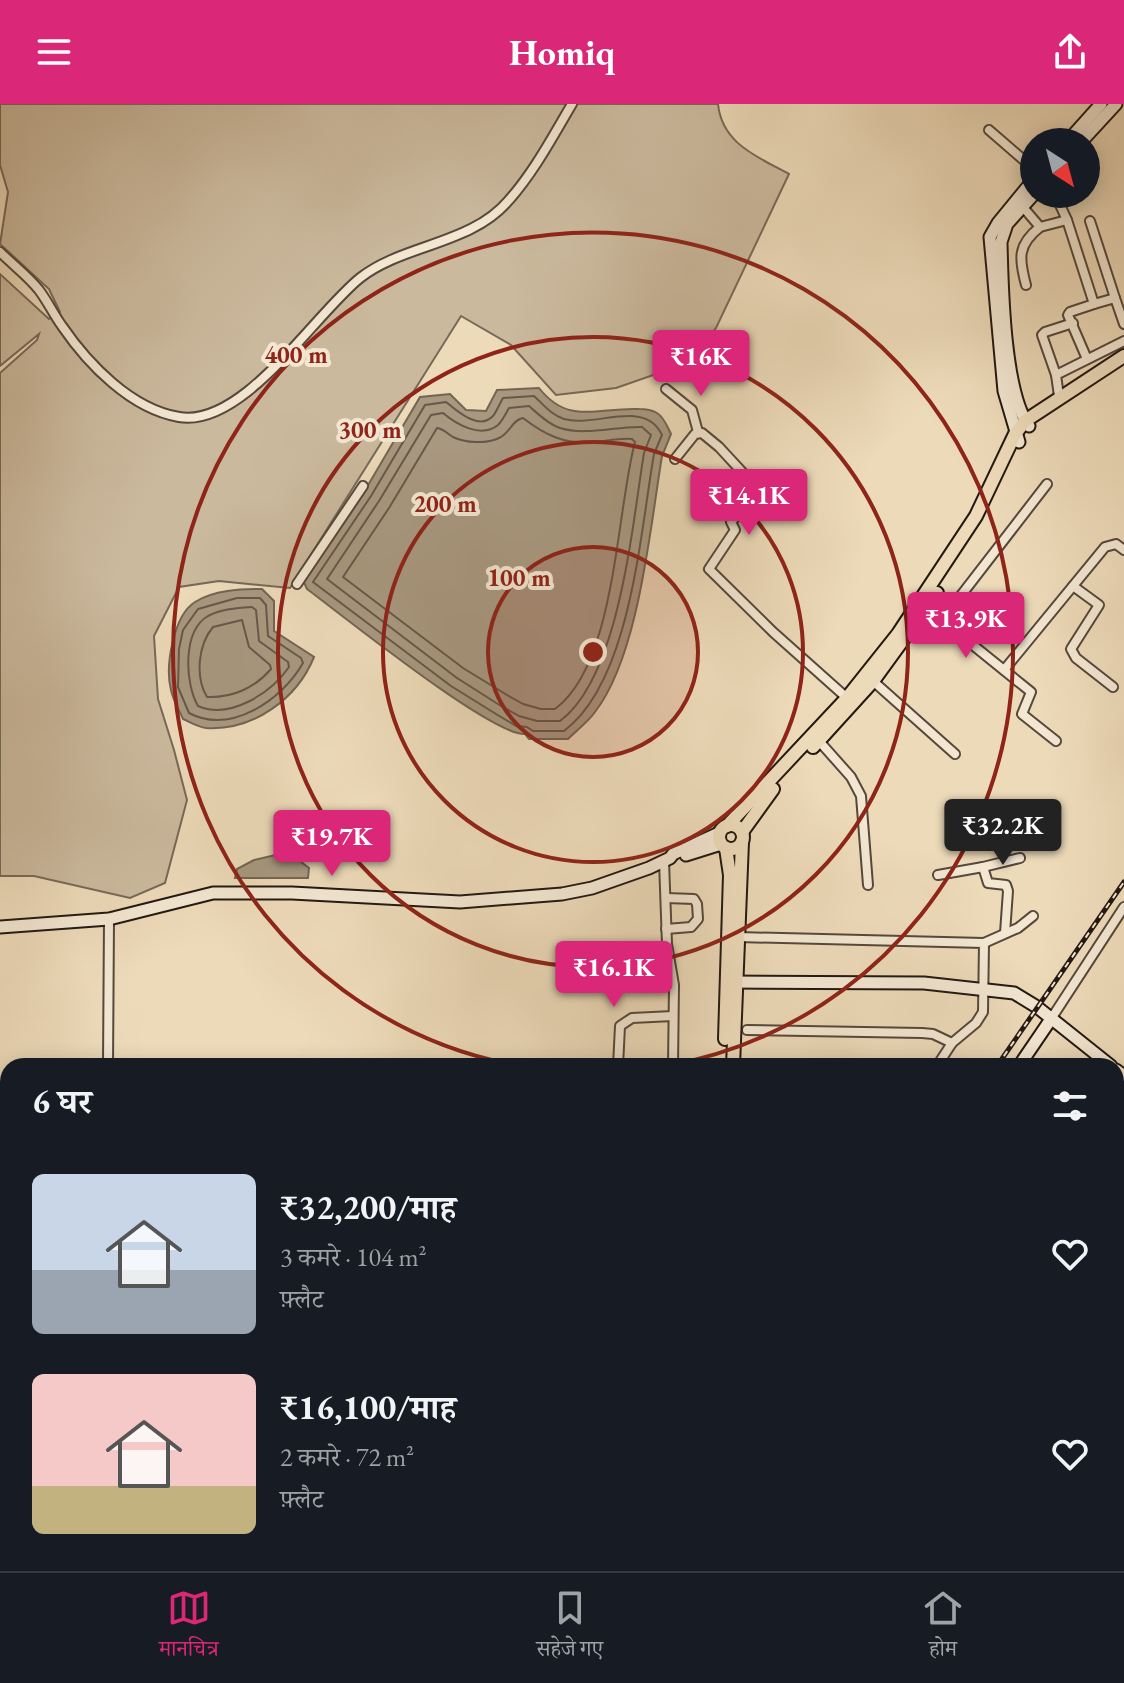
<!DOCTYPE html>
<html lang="hi">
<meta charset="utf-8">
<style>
:root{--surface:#171b24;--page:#242831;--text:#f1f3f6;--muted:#9ea1a6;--line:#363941;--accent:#db2777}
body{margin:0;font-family:"EB Garamond","Noto Serif Devanagari",serif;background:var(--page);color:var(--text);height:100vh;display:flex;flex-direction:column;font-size:30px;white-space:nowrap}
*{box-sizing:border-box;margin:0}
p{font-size:26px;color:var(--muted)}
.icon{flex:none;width:44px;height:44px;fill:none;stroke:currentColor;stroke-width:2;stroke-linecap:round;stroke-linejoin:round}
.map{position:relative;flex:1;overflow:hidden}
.sheet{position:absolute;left:0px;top:954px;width:1124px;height:514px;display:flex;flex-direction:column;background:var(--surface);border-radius:24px 24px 0 0;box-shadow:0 4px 20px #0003}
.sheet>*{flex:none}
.needle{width:52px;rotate:144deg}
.fabs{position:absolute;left:1020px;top:24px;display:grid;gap:16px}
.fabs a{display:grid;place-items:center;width:80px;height:80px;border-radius:50%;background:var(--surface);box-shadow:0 4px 20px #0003;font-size:40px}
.price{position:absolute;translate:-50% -68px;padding:0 18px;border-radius:8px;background:var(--accent);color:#fff;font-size:26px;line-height:52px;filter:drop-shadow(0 2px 4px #0008)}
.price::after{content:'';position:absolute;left:50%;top:48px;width:24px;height:18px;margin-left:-12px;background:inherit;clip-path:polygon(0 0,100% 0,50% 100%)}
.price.current{background:#222;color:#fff}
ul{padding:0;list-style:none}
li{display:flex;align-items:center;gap:24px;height:200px;padding:0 32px}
li span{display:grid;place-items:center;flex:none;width:224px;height:160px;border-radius:12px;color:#555}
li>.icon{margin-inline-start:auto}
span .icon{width:96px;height:96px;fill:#fffc;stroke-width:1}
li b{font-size:34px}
h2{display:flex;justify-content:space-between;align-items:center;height:96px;padding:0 32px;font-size:34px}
header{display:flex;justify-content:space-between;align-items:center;height:104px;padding:0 32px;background:var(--accent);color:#fff;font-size:36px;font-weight:700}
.tab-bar{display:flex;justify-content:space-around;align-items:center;height:112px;border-top:2px solid var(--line);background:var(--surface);font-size:22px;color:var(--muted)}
.tab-bar a{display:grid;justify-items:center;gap:4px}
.tab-bar .current{color:var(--accent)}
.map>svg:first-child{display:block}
.green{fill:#cbb99d;stroke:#776858;stroke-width:2}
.water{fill:#a89880;stroke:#736554;stroke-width:2}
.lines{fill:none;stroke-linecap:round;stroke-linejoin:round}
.shore{stroke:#665849;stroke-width:2}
.street-casing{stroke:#56483c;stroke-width:12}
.secondary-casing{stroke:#231812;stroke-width:15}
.primary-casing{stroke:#231812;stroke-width:16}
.street{stroke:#f3e7d2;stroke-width:8}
.secondary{stroke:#f3e7d2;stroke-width:11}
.primary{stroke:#eddab9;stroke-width:12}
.rail-casing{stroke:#231812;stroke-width:5}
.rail{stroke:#f3e7d2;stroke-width:2;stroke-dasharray:6;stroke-linecap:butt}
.ring{fill:none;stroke:#8f2418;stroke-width:4}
.centre{fill:#8f2418;stroke:#f3e7d2;stroke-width:4}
.ring-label{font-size:24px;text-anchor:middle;font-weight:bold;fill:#8f2418;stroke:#f3e7d2;stroke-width:8;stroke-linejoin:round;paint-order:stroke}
</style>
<header><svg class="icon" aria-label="menu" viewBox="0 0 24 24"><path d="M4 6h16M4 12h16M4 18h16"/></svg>Homiq<svg class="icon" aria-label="share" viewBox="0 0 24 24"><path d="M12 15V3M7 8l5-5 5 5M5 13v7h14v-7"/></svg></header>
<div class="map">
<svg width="1124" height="1467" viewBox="0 0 1124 1467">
<rect width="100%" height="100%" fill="#eddab9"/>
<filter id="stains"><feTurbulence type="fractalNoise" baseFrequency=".0025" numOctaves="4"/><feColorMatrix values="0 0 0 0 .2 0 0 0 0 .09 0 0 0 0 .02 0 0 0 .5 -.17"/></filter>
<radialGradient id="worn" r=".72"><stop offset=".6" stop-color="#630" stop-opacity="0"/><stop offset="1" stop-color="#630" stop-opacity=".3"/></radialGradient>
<!-- green -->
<g class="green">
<path d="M0 0H718C722 40 758 53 789 70L716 224 688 259 616 284 556 291 511 241 461 212 290 484 219 477 179 483 154 532 158 595 174 646 187 696 165 779 130 794 34 772H0V269L37 236 39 230 0 262V170L49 215 60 208 49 185 0 140 8 88 0 61Z"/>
<polygon points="1124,1389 1124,1467 1111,1467 1102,1460 1116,1460 1116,1399"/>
</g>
<!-- water -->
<g class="water">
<path d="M539 284C569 322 598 303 639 305 645 305 652 306 657 309 664 313 668 324 671 330L662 352C650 424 639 551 595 608 588 618 577 626 568 635H529L525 630C492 632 342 511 307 485L303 476 364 388 420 293 450 290 466 306 486 307 497 286Z"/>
<path d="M262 485 274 497V527L314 553C297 595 253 627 206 624 198 623 190 618 183 615 179 606 173 596 171 586 165 563 173 512 195 498 214 486 240 485 262 485Z"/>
<polygon points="284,749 292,751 309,764 308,774 235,774 237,765 254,756"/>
</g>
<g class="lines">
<!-- shore -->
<g class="shore">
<path d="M534 292C543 300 551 311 564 315 595 324 645 294 662 331L654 350C640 429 631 577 564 627H533L527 623 516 622 496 610 451 582 313 478 371 392 425 301 446 298C457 307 479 327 493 312 497 307 500 299 503 294Z"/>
<path d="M529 302C538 310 548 320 560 324 586 332 616 322 642 323L651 331 644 349C632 421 620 572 560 617H537L519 612 501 602 457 574 327 475 379 397 431 311 443 309C456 320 481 335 498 321 503 316 506 309 509 304Z"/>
<path d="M523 314C545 331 565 341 594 338 606 337 619 334 632 335L635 338C616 409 616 560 555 605H541L523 600 507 591 463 564 343 473 389 404 437 324C444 325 446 329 453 333 465 339 487 340 499 334 510 329 512 316 523 314Z"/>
<path d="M237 494H260L266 501 268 532 301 554 303 559C282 596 231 631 189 609L178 583 179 545 183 526 198 505Z"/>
<path d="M252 503 256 506 259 537 288 558 289 563C271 589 230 616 198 602 185 580 182 527 208 512 221 505 237 504 252 503Z"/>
<path d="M242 516 249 543 270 561 271 565C255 584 232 594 207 593 195 573 198 541 213 523Z"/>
</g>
<!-- street casing -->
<g class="street-casing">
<g id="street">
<polyline points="989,26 1034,65"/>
<polyline points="1055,90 1067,116"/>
<path d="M1022 102 1040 123C1017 141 1019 155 1026 181"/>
<polyline points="1090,117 1115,194"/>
<polyline points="1040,123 1067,116 1094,200 1115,194 1124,220"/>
<path d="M0 148C13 161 28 172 39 186 48 198 54 211 62 222 88 260 131 305 179 313 243 324 314 211 360 174 403 140 471 141 509 96 534 68 553 32 572 0"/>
<polyline points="1087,255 1068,211 1070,208 1094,200"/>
<polyline points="1056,271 1042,231 1045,228 1073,219"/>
<polyline points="666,285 692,306 698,328"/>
<polyline points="1059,292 1056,271 1124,237"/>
<polyline points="675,355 695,330 702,329 719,343 756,383 754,392 731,418 735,426 709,465 773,528 847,594"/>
<polyline points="297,480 363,382"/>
<polyline points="1073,482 1099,501 1071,545 1076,554 1113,583"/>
<polyline points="927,504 1031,588 1022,610 1056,637"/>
<polyline points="942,516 1047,380"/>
<polyline points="1004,566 1105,443 1116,440 1124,446"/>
<polyline points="873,577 955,650"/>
<polyline points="819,637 851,673 861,692 868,781"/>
<polyline points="664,757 667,840 674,881 673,962"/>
<polyline points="983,763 1020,754"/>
<polyline points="938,771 983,763 988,779 1006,781 1008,787 1005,829"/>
<polyline points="666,825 691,823 698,815 697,800 694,795 666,794"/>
<polyline points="738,833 984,839 983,908 976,919 952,939 937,962"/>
<polyline points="984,839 1018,824 1033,812"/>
<polyline points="1051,915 1124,803"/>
<polyline points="747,926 922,929 933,930 952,939"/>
<polyline points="108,962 109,815"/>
<polyline points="618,962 620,922 632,914 673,912"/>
<polyline points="1116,1035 1124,1042"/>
<polyline points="1116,1080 1124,1085"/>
<polyline points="1116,1121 1124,1126"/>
<polyline points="1116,1150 1124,1154"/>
<polyline points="1116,1176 1124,1180"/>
<polyline points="1116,1297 1124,1286"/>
<polyline points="1116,1362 1124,1369"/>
<polyline points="0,1387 8,1380"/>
<polyline points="1116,1387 1124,1376"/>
<polyline points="867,1460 875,1467"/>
<polyline points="935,1460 944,1467"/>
<polyline points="1010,1460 1019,1467"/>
<polyline points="1085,1460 1094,1467"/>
<polyline points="731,1467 735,1460"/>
<polyline points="779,1467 783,1460"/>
<polyline points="821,1467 826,1460"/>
<polyline points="990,1467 995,1460"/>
</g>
</g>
<!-- secondary casing -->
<g class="secondary-casing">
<g id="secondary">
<polyline points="1067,38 1101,0"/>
<polyline points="1081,38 1116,0"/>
<path d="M1029 322C1004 289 1002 182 1001 138L1007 120 1034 90"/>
<polyline points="1019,338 1004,287 990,133 998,119 1034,75"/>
<polyline points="686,751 721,740"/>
<polyline points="0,823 109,815 213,789 292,789 460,798 562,790 592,784 649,764 670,754 673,750 719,729"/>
<polyline points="729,878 924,879 1014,889 1037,903 1111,962"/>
<polyline points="1019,962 1051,915"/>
<polyline points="1116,966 1124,972"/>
<polyline points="1116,1232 1124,1237"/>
<polyline points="674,1467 682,1460"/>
</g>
</g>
<!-- primary casing -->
<g class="primary-casing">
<g id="primary">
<polyline points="813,643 873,577 937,489"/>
<circle cx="731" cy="733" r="12"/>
<polyline points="727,722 847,594 898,530 976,412 1015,330 1025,317 1124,252"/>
<polyline points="742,728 773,685"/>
<polyline points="725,935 730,771 726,744"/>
<polyline points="733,962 742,738"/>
<polyline points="602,1467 607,1460"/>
<polyline points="621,1467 626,1460"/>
</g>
</g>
<!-- street -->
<use href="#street" class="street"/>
<!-- secondary -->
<use href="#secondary" class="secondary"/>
<!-- primary -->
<use href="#primary" class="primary"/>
<!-- rail casing -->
<g class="rail-casing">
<g id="rail">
<polyline points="997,962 1124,778"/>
<polyline points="650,1467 655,1460"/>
</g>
</g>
<!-- rail -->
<use href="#rail" class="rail"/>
</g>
<!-- distance rings -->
<circle cx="593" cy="548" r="105" fill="#8f2418" fill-opacity=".12"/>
<g class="ring">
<circle cx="593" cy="548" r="105"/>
<circle cx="593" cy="548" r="210"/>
<circle cx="593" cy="548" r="315"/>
<path d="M520 962A420 420 0 1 1 666 962"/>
</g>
<circle cx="593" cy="548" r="12" class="centre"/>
<g class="ring-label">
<text x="296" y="259">400 m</text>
<text x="370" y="334">300 m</text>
<text x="445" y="408">200 m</text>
<text x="519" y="482">100 m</text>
</g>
<rect width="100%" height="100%" filter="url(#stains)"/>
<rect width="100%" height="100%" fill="url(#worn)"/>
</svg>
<div class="fabs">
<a><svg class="needle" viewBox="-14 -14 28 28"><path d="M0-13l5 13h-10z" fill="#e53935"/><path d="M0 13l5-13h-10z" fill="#9ea1a6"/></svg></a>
</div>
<b class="price" style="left:701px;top:294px">₹16K</b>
<b class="price" style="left:749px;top:433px">₹14.1K</b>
<b class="price" style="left:966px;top:556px">₹13.9K</b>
<b class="price current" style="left:1003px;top:763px">₹32.2K</b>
<b class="price" style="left:332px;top:774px">₹19.7K</b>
<b class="price" style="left:614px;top:905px">₹16.1K</b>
<section class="sheet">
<h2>6 घर<svg class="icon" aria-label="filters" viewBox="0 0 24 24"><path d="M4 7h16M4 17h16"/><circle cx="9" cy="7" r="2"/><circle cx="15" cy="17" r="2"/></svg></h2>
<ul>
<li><span style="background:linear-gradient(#c9d6e8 60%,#9aa5b1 0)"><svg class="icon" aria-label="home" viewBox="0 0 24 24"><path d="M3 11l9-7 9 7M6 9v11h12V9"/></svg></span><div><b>₹32,200/माह</b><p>3 कमरे · 104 m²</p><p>फ़्लैट</p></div><svg class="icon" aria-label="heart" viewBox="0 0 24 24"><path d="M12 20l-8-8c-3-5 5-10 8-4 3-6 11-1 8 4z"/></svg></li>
<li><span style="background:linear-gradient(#f6c9c9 70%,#c2b280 0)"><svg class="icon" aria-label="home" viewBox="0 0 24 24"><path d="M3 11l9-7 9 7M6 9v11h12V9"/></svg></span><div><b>₹16,100/माह</b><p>2 कमरे · 72 m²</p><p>फ़्लैट</p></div><svg class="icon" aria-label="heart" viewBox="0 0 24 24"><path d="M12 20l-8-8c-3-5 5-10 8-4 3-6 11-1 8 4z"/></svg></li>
</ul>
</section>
</div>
<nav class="tab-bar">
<a class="current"><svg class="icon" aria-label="map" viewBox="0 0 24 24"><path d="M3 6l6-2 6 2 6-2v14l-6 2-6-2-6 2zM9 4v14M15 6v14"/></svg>मानचित्र</a>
<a><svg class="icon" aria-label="saved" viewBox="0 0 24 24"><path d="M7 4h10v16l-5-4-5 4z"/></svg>सहेजे गए</a>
<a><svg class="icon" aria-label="home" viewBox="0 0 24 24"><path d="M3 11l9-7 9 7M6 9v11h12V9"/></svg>होम</a>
</nav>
